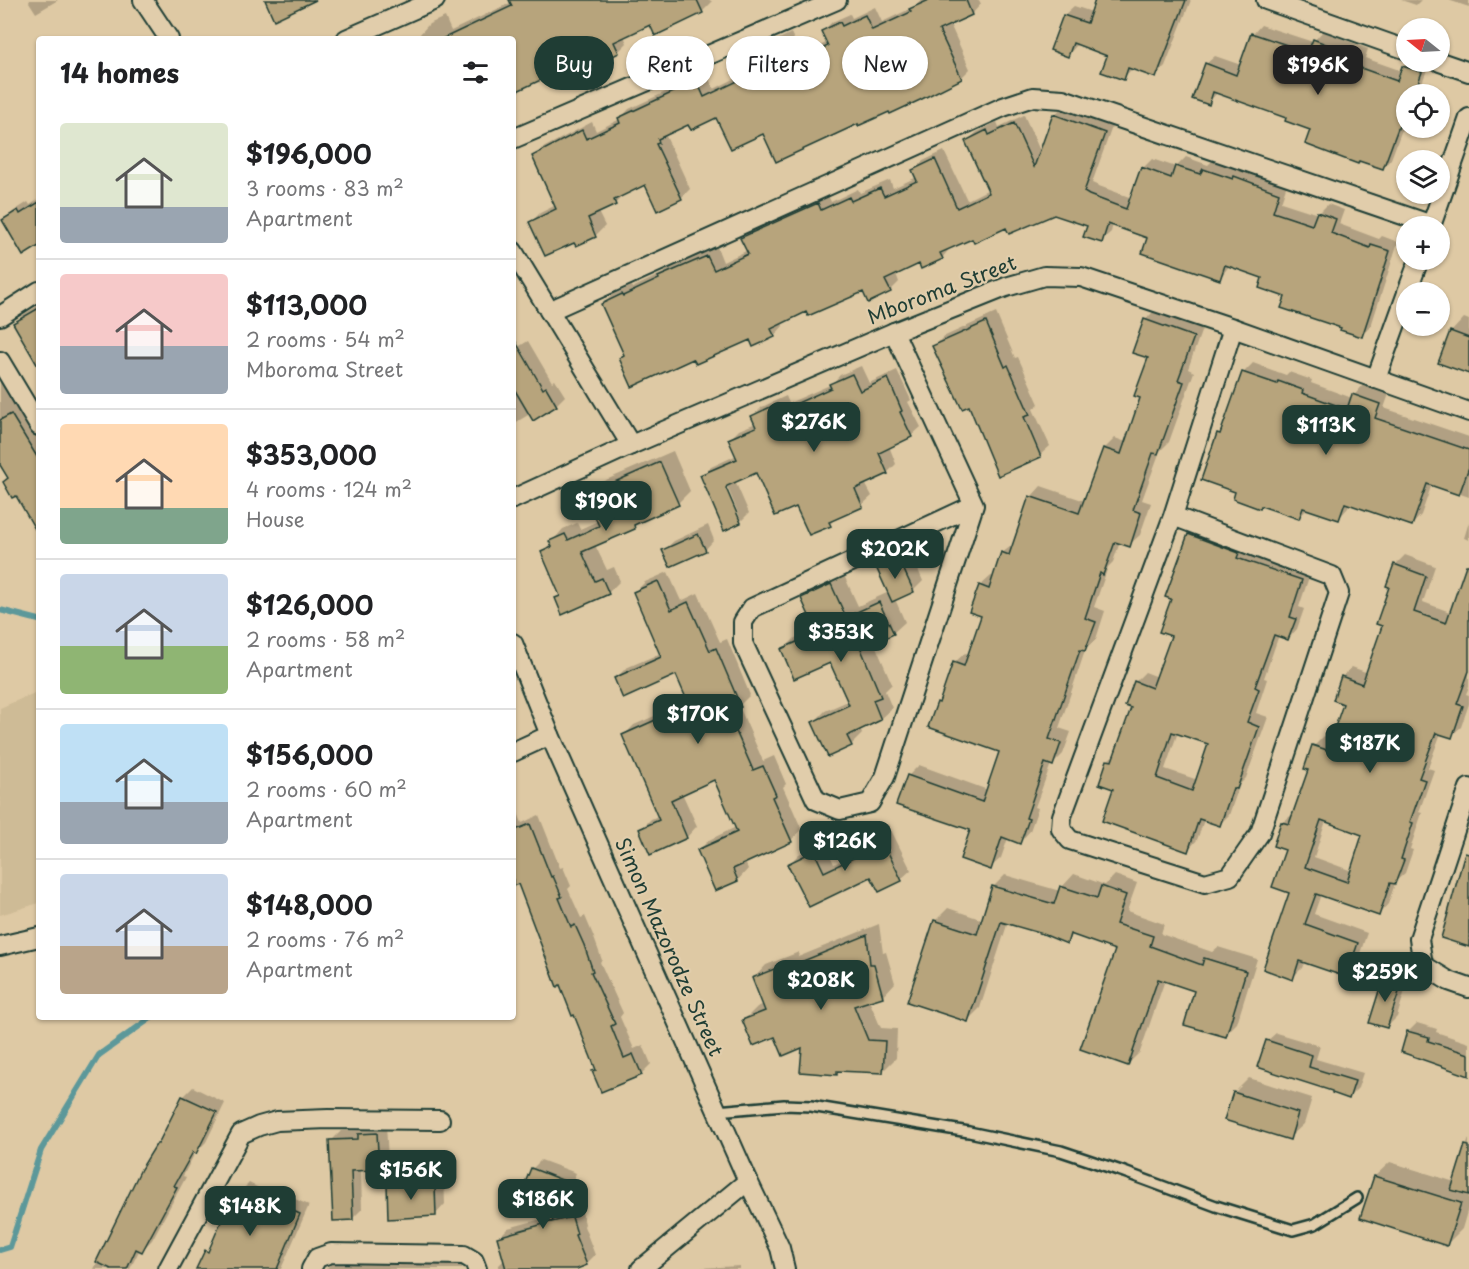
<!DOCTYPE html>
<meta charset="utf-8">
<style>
:root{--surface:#fff;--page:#f2f2f2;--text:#202124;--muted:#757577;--line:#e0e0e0;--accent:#1f3d34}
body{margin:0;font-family:"Playpen Sans",sans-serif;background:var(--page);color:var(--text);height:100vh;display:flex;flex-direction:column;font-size:22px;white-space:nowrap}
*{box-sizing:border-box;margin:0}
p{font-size:20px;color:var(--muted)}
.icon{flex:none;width:33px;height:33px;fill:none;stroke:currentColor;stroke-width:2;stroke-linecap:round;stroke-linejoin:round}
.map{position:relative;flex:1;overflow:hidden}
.side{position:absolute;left:36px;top:36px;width:480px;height:984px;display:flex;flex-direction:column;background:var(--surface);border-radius:6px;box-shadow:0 2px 4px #0004}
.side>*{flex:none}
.guide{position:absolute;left:534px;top:36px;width:570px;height:54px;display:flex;gap:12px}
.needle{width:39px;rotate:288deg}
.fabs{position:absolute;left:1396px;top:18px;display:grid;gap:12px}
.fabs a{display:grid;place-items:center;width:54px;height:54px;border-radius:50%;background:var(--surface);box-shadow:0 2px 4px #0004;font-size:30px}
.price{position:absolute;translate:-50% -51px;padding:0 14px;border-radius:12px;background:var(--accent);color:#fff;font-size:20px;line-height:39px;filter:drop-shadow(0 2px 3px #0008)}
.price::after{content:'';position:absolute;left:50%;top:36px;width:18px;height:14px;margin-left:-9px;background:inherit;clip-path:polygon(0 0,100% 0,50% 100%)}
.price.selected{background:#222;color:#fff}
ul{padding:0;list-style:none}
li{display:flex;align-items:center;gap:18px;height:150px;padding:0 24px}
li+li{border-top:2px solid var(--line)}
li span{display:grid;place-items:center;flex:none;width:168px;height:120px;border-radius:6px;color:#555}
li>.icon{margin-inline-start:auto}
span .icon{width:72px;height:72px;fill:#fffc;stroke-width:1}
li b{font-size:26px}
h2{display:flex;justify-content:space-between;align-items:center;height:72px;padding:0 24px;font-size:26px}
.tag{padding:0 21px;border-radius:27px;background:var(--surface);box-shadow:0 2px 4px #0004;font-size:21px;line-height:54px}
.tag.selected{background:var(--accent);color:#fff}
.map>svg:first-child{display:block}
.built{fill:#cebb96}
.shadow{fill:#0003;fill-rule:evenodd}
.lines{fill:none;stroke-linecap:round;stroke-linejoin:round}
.stream{stroke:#5c989a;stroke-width:6}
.building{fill:#b7a47b;stroke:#1f3d34;stroke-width:1.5;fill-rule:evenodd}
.lane-casing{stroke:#1f3d34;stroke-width:14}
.street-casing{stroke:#1f3d34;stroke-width:22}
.lane{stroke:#e1cdab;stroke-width:9}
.street{stroke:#e1cdab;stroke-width:18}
.labels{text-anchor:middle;stroke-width:4.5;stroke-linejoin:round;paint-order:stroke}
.street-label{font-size:20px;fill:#1f3d34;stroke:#e1cdab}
</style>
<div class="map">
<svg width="1469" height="1269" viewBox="0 0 1469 1269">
<rect width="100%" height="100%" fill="#dec9a4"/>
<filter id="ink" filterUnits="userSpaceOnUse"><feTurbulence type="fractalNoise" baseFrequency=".0167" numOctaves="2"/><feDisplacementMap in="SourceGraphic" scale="12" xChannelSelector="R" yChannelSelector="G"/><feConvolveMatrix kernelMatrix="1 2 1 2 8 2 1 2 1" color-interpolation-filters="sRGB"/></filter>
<g filter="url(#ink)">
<!-- built -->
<polygon class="built" points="39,691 39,903 0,915 0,708"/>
<!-- shadow -->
<g class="shadow">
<polygon points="30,0 58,0 36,13 29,2"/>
<polygon points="511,0 710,0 712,2 702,12 650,23 624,36 627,43 618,52 592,43 566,55 568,61 559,70 513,93 513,39 422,39 420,34 429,24 445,17 451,31 512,2"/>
<polygon points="921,0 979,0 981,4 972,14 950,24 970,69 961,78 858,122 764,132 717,116 689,123 665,134 690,189 681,198 646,183 624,194 615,204 598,212 605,226 595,236 531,222 540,213 556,205 534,157 543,148 592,122 596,131 620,119 629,109 706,73 714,89 740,76 736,68 745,59 763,51 771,43 791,33 801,55 828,42 823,31 832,22 850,14 852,18 875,7 882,22 914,7"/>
<polygon points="1096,0 1191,0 1165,66 1155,76 1133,68 1123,78 1109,55 1078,44 1068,55 1064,15 1074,6 1092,12"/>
<polygon points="1401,0 1421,0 1416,5"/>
<polygon points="1448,0 1469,0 1469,7"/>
<polygon points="1261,25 1313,42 1323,31 1368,49 1365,58 1402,71 1408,62 1422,62 1429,64 1418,94 1407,94 1407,116 1391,159 1383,168 1288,117 1218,92 1208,103 1206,64 1215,56 1241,65 1253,34"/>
<polygon points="1064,106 1113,124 1092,183 1099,186 1132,198 1143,168 1152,159 1176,167 1186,157 1208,165 1213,160 1242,170 1245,168 1287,184 1281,202 1318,214 1328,204 1344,210 1339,224 1379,239 1382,236 1398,242 1371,326 1361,336 1287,296 1264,277 1230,265 1220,278 1149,237 1113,224 1111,232 1101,241 1089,225 1054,213 973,237 951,247 942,258 919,262 896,274 899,282 890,291 863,290 807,310 782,322 783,326 774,336 751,339 694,357 620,358 625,353 603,304 612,295 632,286 632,288 665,272 669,268 717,247 723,262 748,250 742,239 752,229 828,195 831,202 858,189 860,193 890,180 893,188 917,177 914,170 923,161 944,151 967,200 989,189 967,141 977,132 997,122 999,127 1024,115 1041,153 1054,115"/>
<polygon points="39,199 39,244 4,220 14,211 28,202 30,205"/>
<polygon points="39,305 39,369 15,323 24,314"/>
<polygon points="1155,310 1203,326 1188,369 1194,372 1169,442 1160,451 1142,500 1151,503 1140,535 1129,545 1120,542 1113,562 1108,567 1094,607 1105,611 1096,639 1086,648 1059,728 1071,732 1063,754 1053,764 1051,764 1035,807 1038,808 1030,831 1020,842 1008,838 1001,858 990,868 972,829 908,776 919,765 988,790 1001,751 938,703 942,699 954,663 965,653 969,654 983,615 980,586 991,576 994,577 1002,553 1015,543 1031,497 1041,486 1085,501 1104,449 1115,438 1126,442 1142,397 1150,357 1145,320"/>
<polygon points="996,313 1015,358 1018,357 1039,404 1033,409 1050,446 1040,455 970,404 934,347 943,337"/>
<polygon points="1464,318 1469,320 1469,372 1451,332"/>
<polygon points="528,341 552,382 555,380 565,396 556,405 530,414 513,424 513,350"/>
<polygon points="1253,363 1286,375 1289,372 1312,380 1311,383 1352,398 1363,385 1389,394 1384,408 1469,437 1469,497 1432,484 1421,515 1412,525 1350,503 1348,508 1339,518 1309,508 1299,517 1237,491 1219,434 1223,429 1243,373"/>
<path d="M861 366 869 383 897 370 911 400 908 402 921 427 911 436 889 446 896 464 887 473 865 483 872 496 862 505 837 517 830 524 810 533 797 505 776 514 757 471 735 481 749 513 740 522 725 529 702 476 711 467 737 455 730 439 739 430 756 423 753 416 762 407 786 396 789 403 832 384 840 375ZM725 481 741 520H738L722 482Z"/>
<polygon points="0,380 4,386 7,384 39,435 39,517 9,477 0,462"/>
<polygon points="673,451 690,491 678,503 641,520 634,527 595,545 607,570 614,567 620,581 608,593 557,599 561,595 542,553 563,529 577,523 580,529 598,521 587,495 599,483"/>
<polygon points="1469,522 1469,540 1464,538"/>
<polygon points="708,525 714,540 705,550 664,550 674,541"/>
<path d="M1198 525 1311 571 1299 607 1304 609 1297 629 1288 639 1279 635 1264 678 1267 679 1256 713 1268 717 1246 778 1240 784 1229 815 1219 825 1204 820 1197 840 1188 850 1115 788 1108 760 1117 752 1133 707 1135 682 1145 672 1158 677 1173 635V598L1189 535ZM1178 732 1210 743 1198 780 1165 769Z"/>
<polygon points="926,538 930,548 926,552 913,558 923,581 913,591 895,599 905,622 893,633 874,642 892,684 885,691 892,708 880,719 860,728 862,734 851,745 814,722 825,711 848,701 830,661 783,650 795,638 816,628 803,598 815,586 843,573 858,606 889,592 878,567 888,557"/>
<path d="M1405 555 1435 566 1423 602 1450 612 1469 562V687L1466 694 1469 695V704L1461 727 1451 736 1441 733 1428 768 1434 770 1419 812 1422 813 1410 849 1413 850 1405 873 1396 881 1388 904 1379 914 1321 894 1314 914 1367 933 1356 965 1346 975 1305 961 1302 968 1292 978 1291 892 1283 822 1294 813 1310 769 1314 746 1324 736 1332 739 1345 703 1342 677 1352 667 1368 673 1384 625 1395 565ZM1326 821 1364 834 1352 871 1314 857Z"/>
<polygon points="668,572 681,601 698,593 720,642 727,639 750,695 739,706 763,761 774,756 786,784 783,787 802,830 791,840 745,862 748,869 738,880 716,889 699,850 709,840 736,827 714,778 682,793 697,826 687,837 651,853 640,830 651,819 658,816 623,736 634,725 689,701 677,673 616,678 626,668 661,653 634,593 645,582"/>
<polygon points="513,801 522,823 539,815 560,868 563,867 571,886 568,889 581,918 585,916 593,935 602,960 600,962 623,1013 620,1017 634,1049 643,1045 651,1064 641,1074 602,1090 594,1072 597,1069 513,872"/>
<polygon points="888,824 911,870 901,879 880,890 872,875 809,905 789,864 799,854 824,842 834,864 860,851 857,844 866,835"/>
<polygon points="1074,874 1105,885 1115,875 1137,883 1127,911 1164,924 1161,934 1212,952 1218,947 1257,959 1237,1023 1225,1035 1196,990 1165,980 1140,1052 1128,1064 1117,949 1074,934 1067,942 1008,922 980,1008 968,1020 909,1001 936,920 948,908 983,920 993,887 1005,875 1060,891 1062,887"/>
<polygon points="879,924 883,953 886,952 895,983 883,996 869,1000 881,1028 897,1029 896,1058 883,1071 840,1070 836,1074 803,1046 744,1020 757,1007 764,1004 754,978 766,965 799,952 798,957"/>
<polygon points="1394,969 1410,974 1397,1017 1387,1027 1385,979"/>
<polygon points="1417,1023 1437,1029 1436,1032 1469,1043 1469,1074 1408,1032"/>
<polygon points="1276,1033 1320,1046 1316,1059 1363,1073 1358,1088 1349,1097 1334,1090 1267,1041"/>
<polygon points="1249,1078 1312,1098 1304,1124 1289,1138 1234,1093"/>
<polygon points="193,1087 225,1103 206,1142 195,1153 183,1176 186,1177 152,1240 142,1250 140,1249 130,1269 94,1269 121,1212 162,1140 183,1097"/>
<polygon points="386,1124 388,1159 378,1169 361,1170 362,1209 352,1219 331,1141 341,1131 364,1130 369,1125"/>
<polygon points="1469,1138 1469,1205 1462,1229 1447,1244 1375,1176 1390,1162 1455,1182"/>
<polygon points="541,1160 576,1173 560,1214 581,1208 585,1224 584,1226 595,1255 586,1264 573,1269 499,1269 498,1266 505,1259 499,1237 508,1228 545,1218 532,1169"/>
<polygon points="418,1174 418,1179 444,1177 445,1204 436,1214 388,1185 398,1175"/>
<polygon points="249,1183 285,1201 290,1197 309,1205 281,1269 197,1269 212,1246 239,1193"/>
<polygon points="462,1257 462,1269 326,1269 337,1258"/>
<polygon points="740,1266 740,1269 679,1269"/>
</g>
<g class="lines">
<!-- stream -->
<g class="stream">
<polyline points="0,610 39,620"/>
<polyline points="0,1250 10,1247 41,1150 99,1055 152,1017"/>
</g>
</g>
<!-- building -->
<g class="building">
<polygon points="265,0 316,0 274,20"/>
<polygon points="509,0 697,0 703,13 655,36 650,25 614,42 619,53 599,63 591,45 555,62 560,71 513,93 513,39 442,39 512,6"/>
<polygon points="929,0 966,0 972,15 939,30 962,79 920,100 890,114 889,112 858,126 858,124 776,162 763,134 731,149 716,118 691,130 688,125 658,139 659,143 656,144 682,199 657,211 645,185 614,200 616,205 588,218 596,237 576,246 574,243 545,256 529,222 556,209 532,156 582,130 586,139 620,123 618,118 697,81 704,97 740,80 734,68 761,55 760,52 782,42 791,63 828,46 821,31 840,22 842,26 865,15 872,30 911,12 909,9"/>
<polygon points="1095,0 1186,0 1156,78 1128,68 1124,80 1101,72 1107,56 1073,43 1068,57 1050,50 1063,15 1087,23"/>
<polygon points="1251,33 1308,52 1313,39 1361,58 1358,67 1397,81 1402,66 1422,72 1414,94 1407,94 1407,104 1383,169 1359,161 1358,164 1305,144 1310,130 1285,121 1286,118 1213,92 1209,105 1192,99 1205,63 1236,75"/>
<polygon points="1053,114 1105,133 1084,192 1089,195 1126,209 1141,167 1171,178 1175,166 1200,174 1203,169 1233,179 1234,176 1279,193 1273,212 1312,225 1317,212 1336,219 1331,233 1370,248 1371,245 1390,251 1362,337 1340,330 1341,328 1281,308 1285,297 1259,288 1262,278 1225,265 1220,280 1142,253 1147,238 1108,224 1102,243 1083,237 1087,226 1054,215 1009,234 1006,228 974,243 972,239 940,253 943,259 921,269 919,264 885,280 891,292 868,303 863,292 808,316 806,312 771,329 775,337 753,347 750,340 696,364 693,359 632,387 619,358 624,355 601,304 622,294 623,296 659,279 658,277 707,256 714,270 748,254 740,238 818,203 821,210 849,197 851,201 880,188 884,196 917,181 912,170 935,159 957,208 989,193 965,141 987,130 989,135 1014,123 1034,167"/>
<polygon points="39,202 39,246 23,256 2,220 18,210 20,214"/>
<polygon points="39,308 39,368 13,323"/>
<polygon points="1144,319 1194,337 1178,380 1184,382 1158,454 1153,453 1133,510 1141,513 1130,547 1115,542 1103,575 1100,573 1085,618 1096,622 1085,651 1080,650 1049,739 1061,743 1053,766 1045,763 1026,818 1029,819 1020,844 1002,837 991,870 960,859 970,830 896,805 907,775 982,802 999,752 928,727 937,702 939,703 953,662 964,666 981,616 969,612 979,585 989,589 1001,552 1009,555 1029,496 1079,513 1103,448 1121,454 1140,398 1134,396 1148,358 1132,353"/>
<polygon points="986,322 1005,367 1008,365 1030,415 1024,417 1041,457 998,476 969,406 962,409 932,346"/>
<polygon points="1450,331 1469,338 1469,374 1438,363"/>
<polygon points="513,337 543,389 546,387 557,406 533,421 513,387"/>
<polygon points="1242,372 1277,384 1278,381 1303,390 1302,393 1347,409 1352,394 1380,404 1375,418 1469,450 1469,467 1459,495 1427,484 1412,526 1345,503 1339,520 1303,508 1299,519 1261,506 1260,509 1233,499 1235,492 1201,480 1217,433 1220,434"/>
<polygon points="852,374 860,391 888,378 902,411 900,412 912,437 879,453 888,474 855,489 863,507 829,522 831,526 809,535 796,507 775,516 756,473 727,486 726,488 741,523 724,531 700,475 737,459 728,439 756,427 751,416 777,404 780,411 831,388 829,384"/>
<polygon points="11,414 39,460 39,536 16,496 12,498 3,482 8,478 0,465 0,420"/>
<polygon points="660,462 679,505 634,525 635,529 582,552 595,581 602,578 609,594 562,615 555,598 560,596 541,552 552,547 549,541 565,534 568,540 599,526 585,495"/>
<polygon points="698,534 706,551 670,567 662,550"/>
<path d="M1188 534 1239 553 1237 558 1302 580 1290 617 1296 619 1288 640 1274 635 1255 687 1259 689 1247 722 1259 727 1237 789 1233 788 1220 826 1199 819 1188 852 1102 821 1113 789 1099 784 1107 760 1112 761 1131 708 1125 706 1134 681 1152 688 1171 636 1159 632 1171 599 1165 597ZM1172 732 1208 744 1192 791 1157 778Z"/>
<polygon points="922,542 927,553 910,561 905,549"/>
<polygon points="898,557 914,592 892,602 876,567"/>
<path d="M1394 564 1426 576 1414 612 1446 623 1466 565H1469V671L1457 704 1463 706 1452 738 1436 733 1419 778 1425 780 1410 822 1413 823 1401 859 1404 860 1395 884 1390 883 1379 916 1316 894 1305 924 1358 943 1346 977 1299 961 1293 980 1263 969 1289 893 1272 887 1285 850 1273 846 1281 822 1289 824 1308 770 1304 769 1312 745 1327 750 1343 704 1333 700 1341 676 1362 684 1382 626 1376 624 1389 587 1386 586ZM1321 820 1362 835 1347 882 1305 867Z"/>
<polygon points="658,581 671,610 688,602 710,651 716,648 741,707 728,713 753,770 763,766 776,795 772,797 792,842 733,869 738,881 715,891 697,850 737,832 714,780 671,800 687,838 650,855 639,829 659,820 622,735 689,705 676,675 623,699 614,678 661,657 633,592"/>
<polygon points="831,584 846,617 879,602 894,634 861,649 881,697 873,700 881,720 847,736 852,746 828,757 812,722 849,705 830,663 794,679 781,649 817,633 801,598"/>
<polygon points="530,824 551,877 553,876 562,897 559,898 571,927 575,925 584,945 593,971 591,972 615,1024 611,1026 624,1058 633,1054 642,1075 601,1092 592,1071 596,1070 574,1015 572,1016 560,985 557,987 518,884 513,886 513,831"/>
<polygon points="878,832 902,881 879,892 871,877 809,907 787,864 814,851 824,872 860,855 855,844"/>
<polygon points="1465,853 1469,854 1469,947 1441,938"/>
<polygon points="992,886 1054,904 1060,886 1097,898 1101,886 1126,895 1116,924 1153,936 1150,946 1202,965 1204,958 1246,971 1226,1037 1184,1025 1194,991 1158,979 1128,1066 1080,1049 1115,950 1070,934 1067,944 1043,934 1001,922 968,1022 907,1002 934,920 977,934"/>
<polygon points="867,935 870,964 874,964 883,997 854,1006 868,1040 885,1041 883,1073 837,1071 837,1075 800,1072 802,1048 783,1056 775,1037 753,1046 742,1020 765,1011 752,978 787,964 786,968"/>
<polygon points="1383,978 1402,983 1387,1028 1369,1023"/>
<polygon points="1407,1031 1429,1037 1428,1041 1469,1054 1469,1076 1401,1052"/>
<polygon points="1266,1040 1312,1055 1309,1067 1355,1081 1349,1099 1332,1093 1332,1091 1257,1067"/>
<polygon points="1233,1092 1298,1113 1290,1140 1224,1120"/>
<polygon points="182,1096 217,1112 196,1154 193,1152 174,1186 177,1187 142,1252 136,1249 127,1269 111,1269 96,1262 141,1169 157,1143 158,1144"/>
<polygon points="377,1133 379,1170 351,1171 353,1220 333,1221 329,1140 358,1139 358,1134"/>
<polygon points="1465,1145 1469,1146 1469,1195 1451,1190"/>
<polygon points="531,1168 567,1182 552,1222 572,1217 577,1234 575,1235 587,1265 577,1269 506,1269 497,1237 551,1222 515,1208"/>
<polygon points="1374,1176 1461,1203 1447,1246 1360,1218"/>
<polygon points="409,1183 409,1188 435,1186 436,1216 388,1219 387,1184"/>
<polygon points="238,1192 276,1211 279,1205 300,1214 277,1269 196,1269 205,1250 208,1252 220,1224"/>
</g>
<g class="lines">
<!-- lane casing -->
<g class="lane-casing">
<polyline id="lane" points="717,1111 784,1105 811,1106 969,1132 1061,1151 1124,1172 1216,1206 1293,1230 1315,1224 1357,1198"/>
</g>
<!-- street casing -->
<g class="street-casing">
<g id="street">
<polyline points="143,0 169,39"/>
<polyline points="1266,0 1407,50"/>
<polyline points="346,39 435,0"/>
<polyline points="1440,62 1469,72"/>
<polyline points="513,139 837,0"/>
<polyline points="1431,226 1469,118"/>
<polyline points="513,251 631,445"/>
<polyline points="1407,292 1419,260"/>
<polyline points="549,311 1003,107 1033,97 1063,99 1432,225"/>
<polyline points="0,316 39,291"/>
<polyline points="894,332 974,505 752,608 743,622 743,643 816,800 840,810 870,803 885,777 974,505"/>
<polyline points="0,361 39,426"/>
<polyline points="1376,379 1407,293"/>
<polyline points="513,499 631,445 894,332 1006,287 1044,276 1081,277 1233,328 1469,412"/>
<polyline points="1173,516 1332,576 1339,593 1260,833 1230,876 1205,883 1070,840 1061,829 1062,816 1173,516 1233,328"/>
<polyline points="513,643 550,735 748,1181 780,1248 785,1269"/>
<polyline points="513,752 550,735"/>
<polyline points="1469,788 1419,939 1423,965 1449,981 1469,988"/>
<polyline points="0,946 39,937"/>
<polyline points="168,1269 241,1134 259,1126 277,1121 328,1119 440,1120"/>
<polyline points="311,1269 317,1258 331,1253 464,1255 474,1261 477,1269"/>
<polyline points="641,1269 748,1181"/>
</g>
</g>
<!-- lane -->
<use href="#lane" class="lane"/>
<!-- street -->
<use href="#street" class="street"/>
</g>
</g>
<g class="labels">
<!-- street labels -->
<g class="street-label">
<text transform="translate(942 290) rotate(-21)" y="7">Mboroma Street</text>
<text transform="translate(669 947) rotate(66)" y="7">Simon Mazorodze Street</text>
</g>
</g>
</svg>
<div class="fabs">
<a><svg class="needle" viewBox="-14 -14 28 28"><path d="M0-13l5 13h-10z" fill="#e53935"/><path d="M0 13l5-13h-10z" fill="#757577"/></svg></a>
<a><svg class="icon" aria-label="locate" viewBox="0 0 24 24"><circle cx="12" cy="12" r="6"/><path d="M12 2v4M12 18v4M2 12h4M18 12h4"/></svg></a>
<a><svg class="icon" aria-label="layers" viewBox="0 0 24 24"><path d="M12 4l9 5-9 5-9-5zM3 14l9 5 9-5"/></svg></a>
<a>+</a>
<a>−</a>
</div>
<b class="price selected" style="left:1318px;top:96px">$196K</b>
<b class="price" style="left:814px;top:453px">$276K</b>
<b class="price" style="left:1326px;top:456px">$113K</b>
<b class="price" style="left:606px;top:532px">$190K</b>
<b class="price" style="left:895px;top:580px">$202K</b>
<b class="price" style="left:841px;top:663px">$353K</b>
<b class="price" style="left:698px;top:745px">$170K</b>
<b class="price" style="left:1370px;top:774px">$187K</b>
<b class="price" style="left:845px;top:872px">$126K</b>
<b class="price" style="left:1385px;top:1003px">$259K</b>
<b class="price" style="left:821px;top:1011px">$208K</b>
<b class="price" style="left:411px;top:1201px">$156K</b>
<b class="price" style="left:543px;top:1230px">$186K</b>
<b class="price" style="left:250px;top:1237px">$148K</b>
<div class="guide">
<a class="tag selected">Buy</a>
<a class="tag">Rent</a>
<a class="tag">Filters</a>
<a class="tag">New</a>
</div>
<section class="side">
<h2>14 homes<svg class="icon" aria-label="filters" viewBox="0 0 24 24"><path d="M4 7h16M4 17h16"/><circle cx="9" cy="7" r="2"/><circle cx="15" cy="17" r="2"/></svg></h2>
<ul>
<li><span style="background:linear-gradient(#dfe7d0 70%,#9aa5b1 0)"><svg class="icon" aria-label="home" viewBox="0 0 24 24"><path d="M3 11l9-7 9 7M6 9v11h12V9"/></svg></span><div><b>$196,000</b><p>3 rooms · 83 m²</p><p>Apartment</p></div></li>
<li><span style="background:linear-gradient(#f6c9c9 60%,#9aa5b1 0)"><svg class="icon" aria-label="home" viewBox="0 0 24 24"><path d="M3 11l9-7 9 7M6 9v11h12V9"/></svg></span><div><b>$113,000</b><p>2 rooms · 54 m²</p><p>Mboroma Street</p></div></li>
<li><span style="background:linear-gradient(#ffd9b3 70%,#7fa58c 0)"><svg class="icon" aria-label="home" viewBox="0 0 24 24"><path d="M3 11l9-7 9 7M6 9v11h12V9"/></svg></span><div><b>$353,000</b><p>4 rooms · 124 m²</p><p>House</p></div></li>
<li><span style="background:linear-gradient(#c9d6e8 60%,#8fb573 0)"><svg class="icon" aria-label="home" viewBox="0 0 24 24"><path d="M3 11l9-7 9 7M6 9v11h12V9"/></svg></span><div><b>$126,000</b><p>2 rooms · 58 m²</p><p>Apartment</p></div></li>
<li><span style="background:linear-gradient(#bfe0f5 65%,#9aa5b1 0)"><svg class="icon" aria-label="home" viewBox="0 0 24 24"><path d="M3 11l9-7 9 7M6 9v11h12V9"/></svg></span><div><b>$156,000</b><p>2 rooms · 60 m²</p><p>Apartment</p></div></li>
<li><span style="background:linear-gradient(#c9d6e8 60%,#b9a48a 0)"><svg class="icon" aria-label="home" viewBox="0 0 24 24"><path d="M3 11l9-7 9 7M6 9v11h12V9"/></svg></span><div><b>$148,000</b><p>2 rooms · 76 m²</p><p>Apartment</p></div></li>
</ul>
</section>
</div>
